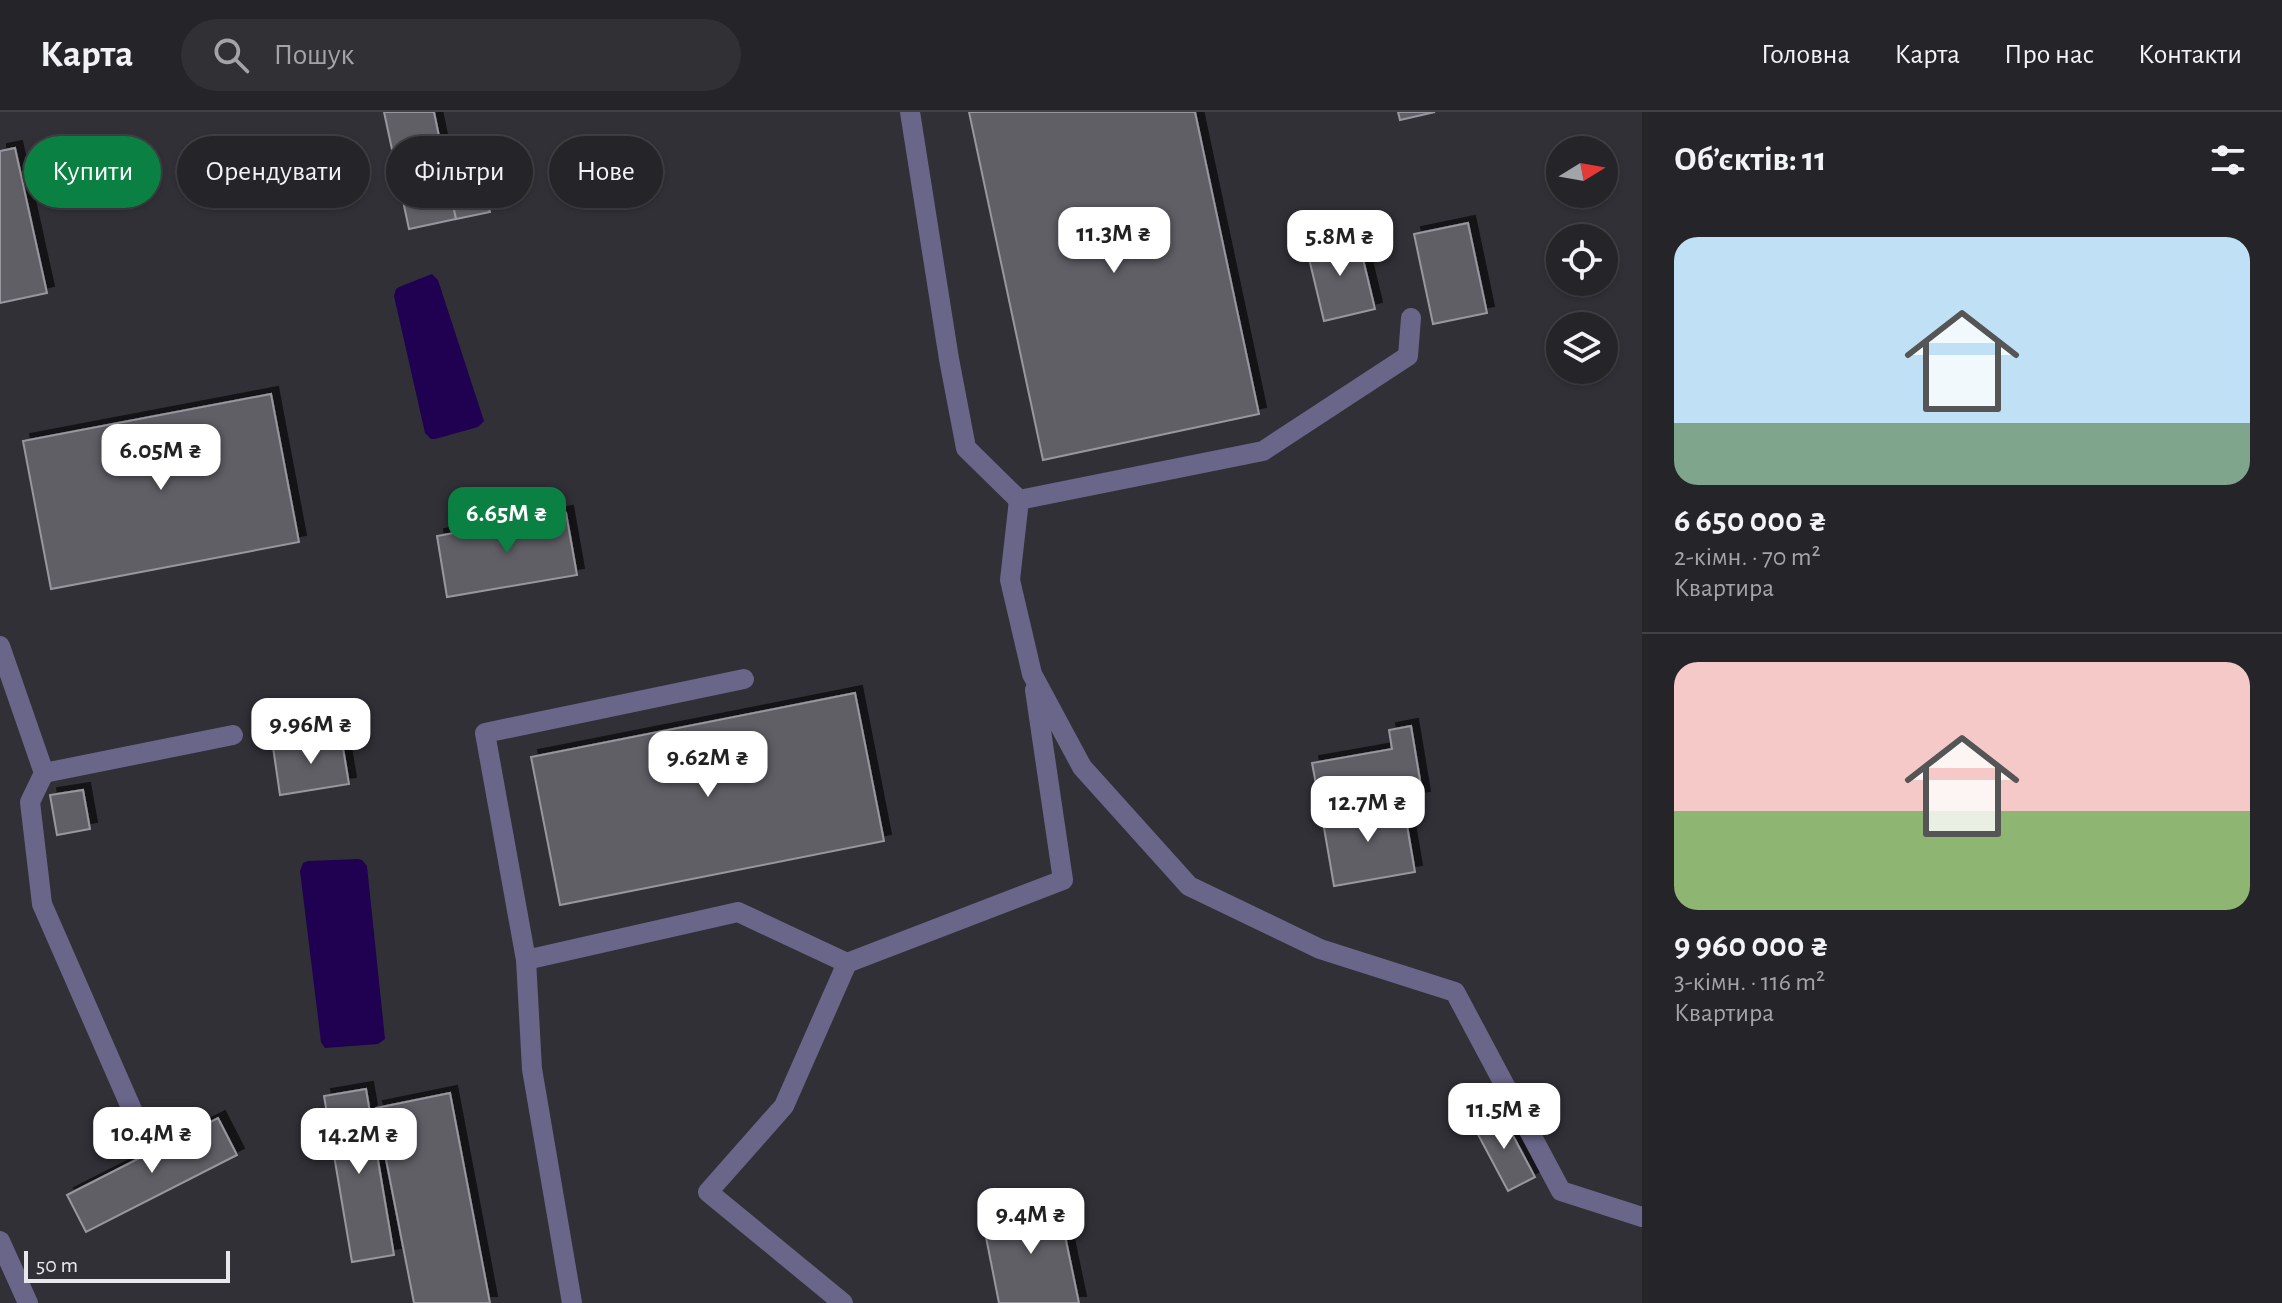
<!DOCTYPE html>
<html lang="uk">
<meta charset="utf-8">
<style>
:root{--surface:#252429;--page:#313035;--text:#f1f3f6;--muted:#a3a4a8;--line:#424146;--accent:#0b8043}
body{margin:0;font-family:"Alegreya Sans",sans-serif;background:var(--page);color:var(--text);height:100vh;display:flex;flex-direction:column;font-size:30px;white-space:nowrap}
*{box-sizing:border-box;margin:0}
p{font-size:26px;color:var(--muted)}
.icon{flex:none;width:44px;height:44px;fill:none;stroke:currentColor;stroke-width:2;stroke-linecap:round;stroke-linejoin:round}
.map{position:relative;flex:1;overflow:hidden}
.panel{display:flex;flex-direction:column;background:var(--surface);width:640px}
.panel>*{flex:none}
.banner{position:absolute;left:24px;top:24px;width:760px;height:72px;display:flex;gap:16px}
.needle{width:52px;rotate:79deg}
.buttons{position:absolute;left:1546px;top:24px;display:grid;gap:16px}
.buttons a{display:grid;place-items:center;width:72px;height:72px;border-radius:50%;background:var(--surface);box-shadow:0 2px 6px #0004,0 0 0 2px var(--line);font-size:40px}
.scale{position:absolute;left:24px;bottom:20px;width:206px;box-sizing:border-box;padding-left:8px;border:4px solid #e8e8ec;border-top:0;font-size:22px;line-height:28px;white-space:nowrap;color:#e8e8ec;-webkit-text-stroke:6px #313037;paint-order:stroke}
.price{position:absolute;translate:-50% -68px;padding:0 18px;border-radius:16px;background:#fff;color:#222;font-size:26px;line-height:52px;filter:drop-shadow(0 2px 4px #0008)}
.price::after{content:'';position:absolute;left:50%;top:48px;width:24px;height:18px;margin-left:-12px;background:inherit;clip-path:polygon(0 0,100% 0,50% 100%)}
.price.current{background:var(--accent);color:#fff}
ul{padding:0;list-style:none}
li{display:grid;align-content:center;gap:16px;height:424px;padding:0 32px}
li+li{border-top:2px solid var(--line)}
li span{display:grid;place-items:center;height:248px;border-radius:24px;color:#555}
li>.icon{margin-inline-start:auto}
span .icon{width:144px;height:144px;fill:#fffc;stroke-width:1}
li b{font-size:34px}
h2{display:flex;justify-content:space-between;align-items:center;height:96px;padding:0 32px;font-size:34px}
.pill{padding:0 28px;border-radius:36px;background:var(--surface);box-shadow:0 2px 6px #0004,0 0 0 2px var(--line);font-size:28px;line-height:72px}
.pill.current{background:var(--accent);color:#fff}
header{display:flex;align-items:center;gap:48px;box-sizing:border-box;height:112px;padding:0 40px;background:var(--surface);border-bottom:2px solid var(--line)}
header strong{font-size:38px}
nav{display:flex;gap:44px;margin-inline-start:auto;font-size:28px}
.search{width:560px;height:72px;background:var(--page);display:flex;align-items:center;gap:20px;box-sizing:border-box;padding:0 28px;border-radius:44px;color:var(--muted);font-size:30px}
main{display:flex;flex:1;min-height:0}
.map>svg:first-child{display:block}
.water{fill:#200151}
.building{fill:#605f66;stroke:#98979f;stroke-width:2;filter:url(#shadow)}
.lines{fill:none;stroke-linecap:round;stroke-linejoin:round}
.minor{stroke:#6a668a;stroke-width:20}
</style>
<header>
<strong>Карта</strong>
<div class="search"><svg class="icon" aria-label="search" viewBox="0 0 24 24"><circle cx="10" cy="10" r="6"/><path d="M15 15l6 6"/></svg>Пошук</div>
<nav><a>Головна</a><a>Карта</a><a>Про нас</a><a>Контакти</a></nav>
</header>
<main>
<div class="map">
<svg width="1642" height="1191" viewBox="0 0 1642 1191">
<defs>
<filter id="shadow"><feDropShadow dx="7" dy="-7" stdDeviation="0" flood-color="#0009"/></filter>
</defs>
<rect width="100%" height="100%" fill="#313037"/>
<!-- water -->
<g class="water">
<polygon points="432,162 438,168 484,309 478,315 435,327 431,327 425,321 394,184 396,177 399,175"/>
<polygon points="358,747 362,748 367,754 385,927 378,932 325,936 321,930 300,759 303,751 308,749"/>
</g>
<!-- building -->
<g class="building">
<polygon points="384,0 434,0 456,107 409,117"/>
<polygon points="969,0 1195,0 1259,302 1043,348"/>
<polygon points="1398,0 1435,0 1400,8"/>
<polygon points="475,33 490,100 456,107 442,40"/>
<polygon points="15,36 47,181 0,191 0,39"/>
<polygon points="1468,111 1487,201 1433,212 1414,122"/>
<polygon points="1357,122 1375,197 1324,209 1306,134"/>
<polygon points="271,282 299,430 51,477 23,329"/>
<polygon points="566,401 577,463 447,485 437,424"/>
<polygon points="855,581 884,729 560,793 531,645"/>
<polygon points="1411,614 1423,686 1322,704 1312,651 1392,637 1389,618"/>
<polygon points="341,624 349,672 280,683 273,635"/>
<polygon points="83,678 90,717 57,723 50,683"/>
<polygon points="1403,690 1415,760 1334,774 1322,704"/>
<polygon points="366,977 394,1143 352,1150 324,984"/>
<polygon points="450,981 490,1191 414,1191 376,996"/>
<polygon points="1500,999 1535,1065 1508,1079 1473,1013"/>
<polygon points="218,1006 237,1043 86,1120 67,1083"/>
<polygon points="1058,1090 1079,1191 999,1191 982,1105"/>
</g>
<g class="lines">
<!-- minor -->
<g class="minor">
<polyline points="910,0 949,247 966,336 1019,388 1263,339 1408,244 1411,206"/>
<polyline points="1019,388 1010,468 1032,562 1082,655 1189,774 1320,837 1455,880 1561,1079 1642,1105"/>
<polyline points="0,534 44,661 233,623"/>
<polyline points="744,567 485,621 526,848 738,800 847,851"/>
<polyline points="44,661 30,690 42,792 133,1000"/>
<polyline points="526,848 532,957 572,1191"/>
<polyline points="0,1129 28,1191"/>
<polyline points="843,1191 708,1080 784,994 847,851 1063,768 1035,578"/>
</g>
</g>
</svg>
<div class="buttons">
<a><svg class="needle" viewBox="-14 -14 28 28"><path d="M0-13l5 13h-10z" fill="#e53935"/><path d="M0 13l5-13h-10z" fill="#a3a4a8"/></svg></a>
<a><svg class="icon" aria-label="locate" viewBox="0 0 24 24"><circle cx="12" cy="12" r="6"/><path d="M12 2v4M12 18v4M2 12h4M18 12h4"/></svg></a>
<a><svg class="icon" aria-label="layers" viewBox="0 0 24 24"><path d="M12 4l9 5-9 5-9-5zM3 14l9 5 9-5"/></svg></a>
</div>
<div class="scale">50 m</div>
<b class="price" style="left:1114px;top:163px">11.3M ₴</b>
<b class="price" style="left:1340px;top:166px">5.8M ₴</b>
<b class="price" style="left:161px;top:380px">6.05M ₴</b>
<b class="price current" style="left:507px;top:443px">6.65M ₴</b>
<b class="price" style="left:311px;top:654px">9.96M ₴</b>
<b class="price" style="left:708px;top:687px">9.62M ₴</b>
<b class="price" style="left:1368px;top:732px">12.7M ₴</b>
<b class="price" style="left:1504px;top:1039px">11.5M ₴</b>
<b class="price" style="left:152px;top:1063px">10.4M ₴</b>
<b class="price" style="left:359px;top:1064px">14.2M ₴</b>
<b class="price" style="left:1031px;top:1144px">9.4M ₴</b>
<div class="banner">
<a class="pill current">Купити</a>
<a class="pill">Орендувати</a>
<a class="pill">Фільтри</a>
<a class="pill">Нове</a>
</div>
</div>
<section class="panel">
<h2>Об’єктів: 11<svg class="icon" aria-label="filters" viewBox="0 0 24 24"><path d="M4 7h16M4 17h16"/><circle cx="9" cy="7" r="2"/><circle cx="15" cy="17" r="2"/></svg></h2>
<ul>
<li><span style="background:linear-gradient(#bfe0f5 75%,#7fa58c 0)"><svg class="icon" aria-label="home" viewBox="0 0 24 24"><path d="M3 11l9-7 9 7M6 9v11h12V9"/></svg></span><div><b>6 650 000 ₴</b><p>2-кімн. · 70 m²</p><p>Квартира</p></div></li>
<li><span style="background:linear-gradient(#f6c9c9 60%,#8fb573 0)"><svg class="icon" aria-label="home" viewBox="0 0 24 24"><path d="M3 11l9-7 9 7M6 9v11h12V9"/></svg></span><div><b>9 960 000 ₴</b><p>3-кімн. · 116 m²</p><p>Квартира</p></div></li>
</ul>
</section>
</main>
